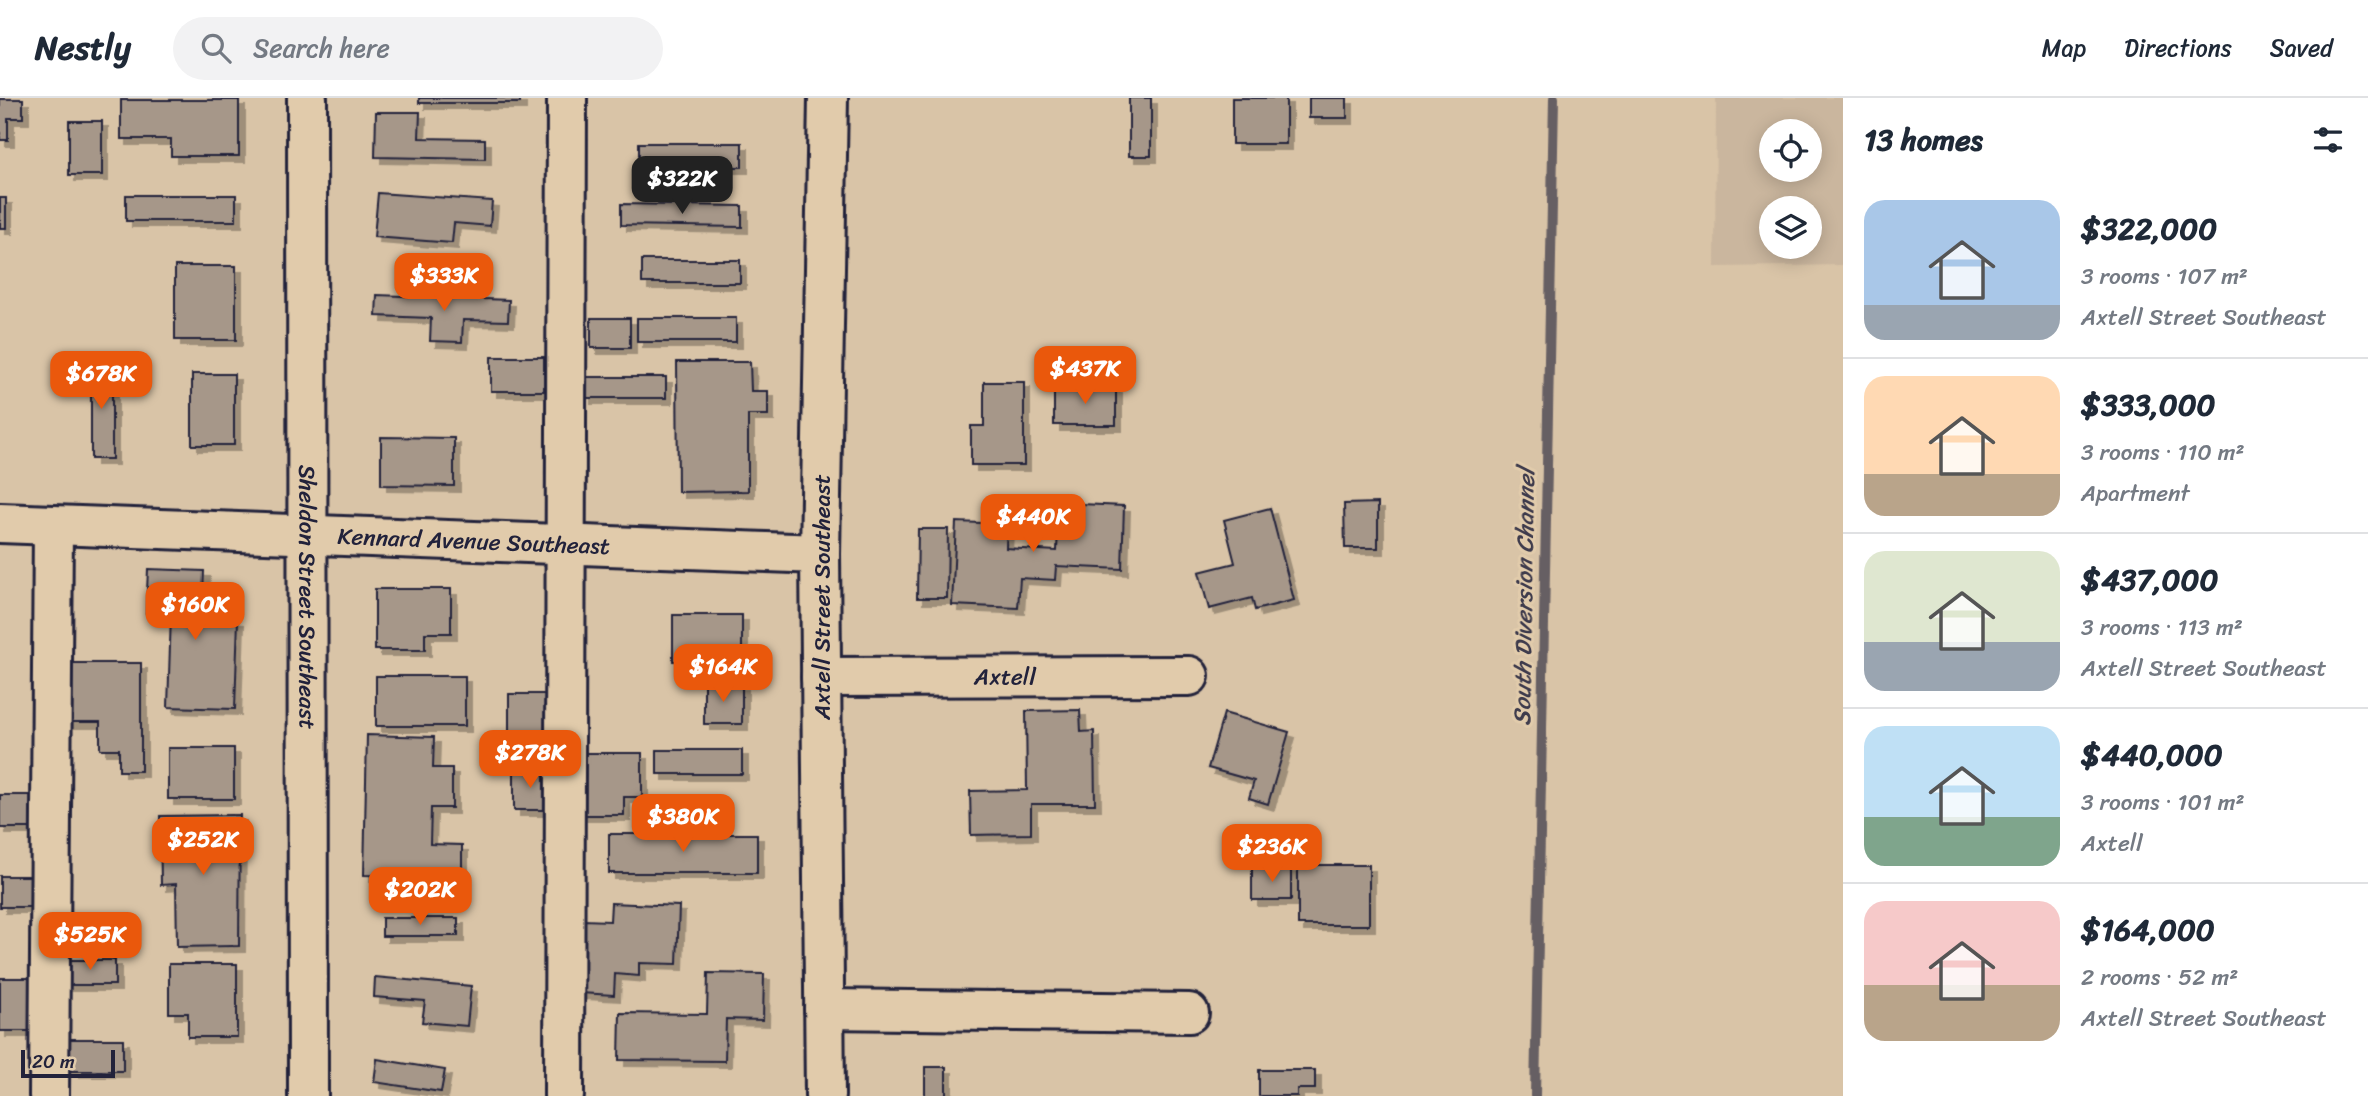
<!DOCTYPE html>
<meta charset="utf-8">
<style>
:root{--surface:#fff;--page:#f2f2f3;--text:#1f2937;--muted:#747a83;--line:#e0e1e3;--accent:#ea580c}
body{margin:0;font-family:Sriracha,sans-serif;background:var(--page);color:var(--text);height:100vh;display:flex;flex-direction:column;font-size:26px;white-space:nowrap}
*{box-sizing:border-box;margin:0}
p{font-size:23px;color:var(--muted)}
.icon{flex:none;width:38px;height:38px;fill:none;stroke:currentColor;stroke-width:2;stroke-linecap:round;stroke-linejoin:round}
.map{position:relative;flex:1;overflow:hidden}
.drawer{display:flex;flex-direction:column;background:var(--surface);width:525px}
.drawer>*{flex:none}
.tools{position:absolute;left:1759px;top:21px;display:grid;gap:14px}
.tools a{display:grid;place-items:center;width:63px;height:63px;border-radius:50%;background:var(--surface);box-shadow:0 4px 18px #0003;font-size:35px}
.scale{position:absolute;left:21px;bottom:18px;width:94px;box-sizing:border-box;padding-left:7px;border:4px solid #22223b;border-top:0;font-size:19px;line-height:24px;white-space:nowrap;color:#22223b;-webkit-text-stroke:5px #e1cbab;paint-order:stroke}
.price{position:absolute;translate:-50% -60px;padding:0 16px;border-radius:14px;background:var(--accent);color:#fff;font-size:23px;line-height:46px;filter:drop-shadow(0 2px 4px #0008)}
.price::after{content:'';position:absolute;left:50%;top:42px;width:21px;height:16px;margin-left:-10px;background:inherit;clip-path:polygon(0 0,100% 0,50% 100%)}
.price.on{background:#222;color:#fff}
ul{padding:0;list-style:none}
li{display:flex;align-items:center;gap:21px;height:175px;padding:0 21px}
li+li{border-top:2px solid var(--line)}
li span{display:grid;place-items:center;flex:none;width:196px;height:140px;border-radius:21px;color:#555}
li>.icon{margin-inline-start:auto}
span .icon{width:84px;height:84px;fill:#fffc;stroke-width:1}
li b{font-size:30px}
h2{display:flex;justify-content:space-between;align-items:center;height:84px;padding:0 21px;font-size:30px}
header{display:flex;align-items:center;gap:42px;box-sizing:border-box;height:98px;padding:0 35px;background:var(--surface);border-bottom:2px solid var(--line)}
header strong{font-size:33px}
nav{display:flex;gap:38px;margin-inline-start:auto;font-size:24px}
.search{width:490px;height:63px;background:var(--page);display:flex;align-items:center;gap:18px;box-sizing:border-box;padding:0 24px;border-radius:38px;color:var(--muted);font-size:26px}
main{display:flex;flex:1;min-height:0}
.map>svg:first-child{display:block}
.built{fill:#cab69e;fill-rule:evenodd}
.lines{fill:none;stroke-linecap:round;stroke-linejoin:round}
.stream{stroke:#665e63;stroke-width:10}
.building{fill:#a69789;stroke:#22223b;stroke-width:2;filter:url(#shadow)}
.minor-casing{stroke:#22223b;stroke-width:44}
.minor{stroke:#e1cbab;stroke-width:38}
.labels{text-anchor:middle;stroke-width:6;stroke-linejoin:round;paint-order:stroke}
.street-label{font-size:23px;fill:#22223b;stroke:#e1cbab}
.water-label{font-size:24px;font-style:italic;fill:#3e3b4c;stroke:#e1cbab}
</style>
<header>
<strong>Nestly</strong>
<div class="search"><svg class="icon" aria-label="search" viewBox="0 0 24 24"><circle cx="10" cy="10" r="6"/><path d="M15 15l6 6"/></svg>Search here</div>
<nav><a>Map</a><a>Directions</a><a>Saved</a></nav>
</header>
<main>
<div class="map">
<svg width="1843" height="998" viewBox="0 0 1843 998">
<defs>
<filter id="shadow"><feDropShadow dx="6" dy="6" stdDeviation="0" flood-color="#0004"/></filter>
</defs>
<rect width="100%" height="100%" fill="#d9c4a7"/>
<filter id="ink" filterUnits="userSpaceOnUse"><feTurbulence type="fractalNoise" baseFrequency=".0143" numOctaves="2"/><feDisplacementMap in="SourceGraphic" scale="14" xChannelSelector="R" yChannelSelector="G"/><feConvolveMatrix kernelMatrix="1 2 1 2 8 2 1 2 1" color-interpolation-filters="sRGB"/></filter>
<g filter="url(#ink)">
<!-- built -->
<path class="built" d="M1716 0H1843V167L1715 169ZM1771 33H1810V72H1771ZM1771 110H1810V149H1771Z"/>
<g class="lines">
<!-- stream -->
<polyline class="stream" points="1535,998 1554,0"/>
</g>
<!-- building -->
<g class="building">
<rect x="419" y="0" width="101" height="5"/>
<rect x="1129" y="0" width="22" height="58"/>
<rect x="1232" y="0" width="54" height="46"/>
<rect x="1309" y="0" width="38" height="20"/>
<polygon points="0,1 23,1 23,20 8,20 8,42 0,42"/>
<polygon points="121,2 239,2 239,58 171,58 171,41 121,41"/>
<polygon points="376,14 420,14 419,40 485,41 485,61 375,59"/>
<rect x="69" y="23" width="33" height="54"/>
<rect x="639" y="45" width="103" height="24"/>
<polygon points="378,95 492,103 490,128 454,125 452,145 374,139"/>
<rect x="126" y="97" width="110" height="26"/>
<rect x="0" y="100" width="6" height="30"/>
<polygon points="621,106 742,108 742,129 621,127"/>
<rect x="642" y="162" width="98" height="23"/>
<rect x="175" y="168" width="61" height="74"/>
<polygon points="377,197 509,202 508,223 463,222 462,244 430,243 431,220 376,218"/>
<rect x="591" y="220" width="39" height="30"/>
<rect x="637" y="220" width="99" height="24"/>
<rect x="491" y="259" width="53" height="34"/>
<polygon points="677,264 750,264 751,293 768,293 768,317 748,317 748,393 678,394"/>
<rect x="91" y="265" width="21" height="96"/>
<rect x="192" y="276" width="42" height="71"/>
<rect x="585" y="279" width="81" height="21"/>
<polygon points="984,284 1024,284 1024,367 971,367 971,328 984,328"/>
<rect x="1054" y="289" width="62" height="38"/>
<polygon points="381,339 454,340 454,388 381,387"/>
<polygon points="1059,405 1124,408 1122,471 1056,468 1055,482 1020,480 1018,510 952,507 956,424 1007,426 1006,450 1057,453"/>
<polygon points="1378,405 1378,450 1345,450 1344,406"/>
<polygon points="1270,410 1294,502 1255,512 1252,500 1209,511 1199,474 1235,465 1224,422"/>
<polygon points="918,431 948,431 947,500 917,500"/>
<polygon points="148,471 204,473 202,520 238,521 235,611 168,609 171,516 146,515"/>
<polygon points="375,491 451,491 451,535 425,535 425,552 375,552"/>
<rect x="673" y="517" width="69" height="46"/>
<polygon points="65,565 141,565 141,673 119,673 119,651 100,651 100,624 65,624"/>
<rect x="376" y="578" width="89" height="50"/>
<rect x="704" y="586" width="38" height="40"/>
<rect x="509" y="596" width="37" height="40"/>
<polygon points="1080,612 1081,634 1094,633 1095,706 1031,706 1031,736 971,737 970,693 1027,692 1026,613"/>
<polygon points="1224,615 1289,634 1268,706 1249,700 1254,683 1208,670"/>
<polygon points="367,637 434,639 433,670 452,670 452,710 431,710 430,746 462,747 462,779 364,777"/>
<rect x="168" y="650" width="66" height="51"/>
<rect x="657" y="652" width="85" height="24"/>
<polygon points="580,655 642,655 642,699 624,699 624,717 580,717"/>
<rect x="514" y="672" width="33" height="40"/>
<rect x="0" y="697" width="32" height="33"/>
<polygon points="240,717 239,848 177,849 176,786 161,787 160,718"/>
<rect x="609" y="736" width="148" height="39"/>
<rect x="1298" y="767" width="71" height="60"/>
<rect x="1252" y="769" width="39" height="33"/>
<rect x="0" y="778" width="32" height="31"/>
<polygon points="611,805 679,808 677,866 639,865 639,878 615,876 614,897 580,895 583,822 610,823"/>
<rect x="382" y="820" width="76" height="18"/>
<rect x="65" y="862" width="50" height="25"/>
<polygon points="169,866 237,866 237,939 188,939 188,915 169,915"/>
<polygon points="708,875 764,876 763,922 726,921 725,963 619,962 620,915 707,916"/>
<polygon points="375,879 471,888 467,928 422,924 425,903 374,899"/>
<rect x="0" y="880" width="30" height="53"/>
<rect x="63" y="941" width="60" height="32"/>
<polygon points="377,961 445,972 441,994 374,984"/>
<rect x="925" y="969" width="21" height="29"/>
<polygon points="1259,972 1315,972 1315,991 1297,991 1297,998 1259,998"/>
</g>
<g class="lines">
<!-- minor casing -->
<g class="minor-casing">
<g id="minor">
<path id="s1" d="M307 0 308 998"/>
<path id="s2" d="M0 425 820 456"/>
<path id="s3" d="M821 579 1189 578"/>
<polyline points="824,911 1189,915"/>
<polyline points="49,998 53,427"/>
<polyline points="564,998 567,0"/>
<polyline points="825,998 820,456 828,0"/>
</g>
</g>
<!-- minor -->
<use href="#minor" class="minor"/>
</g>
</g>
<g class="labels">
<!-- street labels -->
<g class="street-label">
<text dy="8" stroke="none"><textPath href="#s2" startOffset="474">Kennard Avenue Southeast</textPath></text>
<text dy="8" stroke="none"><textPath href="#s1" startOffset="499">Sheldon Street Southeast</textPath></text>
<text transform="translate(822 499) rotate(-90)" y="8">Axtell Street Southeast</text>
<text dy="8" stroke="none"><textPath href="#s3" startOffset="184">Axtell</textPath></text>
</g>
<!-- water labels -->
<g class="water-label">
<text transform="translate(1524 499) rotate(-89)" y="8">South Diversion Channel</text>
</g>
</g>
</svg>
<div class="tools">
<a><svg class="icon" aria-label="locate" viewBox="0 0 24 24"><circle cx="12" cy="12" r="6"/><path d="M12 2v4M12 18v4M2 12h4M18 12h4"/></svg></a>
<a><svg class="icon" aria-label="layers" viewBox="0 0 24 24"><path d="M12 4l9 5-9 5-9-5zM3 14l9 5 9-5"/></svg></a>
</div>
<div class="scale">20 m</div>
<b class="price on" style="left:682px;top:118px">$322K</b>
<b class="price" style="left:444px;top:215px">$333K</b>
<b class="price" style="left:1085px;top:308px">$437K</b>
<b class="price" style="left:101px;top:313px">$678K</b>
<b class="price" style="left:1033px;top:456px">$440K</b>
<b class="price" style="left:195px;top:544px">$160K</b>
<b class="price" style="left:723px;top:606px">$164K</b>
<b class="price" style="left:530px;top:692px">$278K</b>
<b class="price" style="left:683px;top:756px">$380K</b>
<b class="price" style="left:203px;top:779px">$252K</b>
<b class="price" style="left:1272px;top:786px">$236K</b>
<b class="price" style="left:420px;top:829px">$202K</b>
<b class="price" style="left:90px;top:874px">$525K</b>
</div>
<section class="drawer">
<h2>13 homes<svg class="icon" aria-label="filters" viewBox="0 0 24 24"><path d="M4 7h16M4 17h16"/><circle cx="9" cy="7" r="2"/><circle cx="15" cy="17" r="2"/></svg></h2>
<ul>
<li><span style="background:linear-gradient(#a9c7e8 75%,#9aa5b1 0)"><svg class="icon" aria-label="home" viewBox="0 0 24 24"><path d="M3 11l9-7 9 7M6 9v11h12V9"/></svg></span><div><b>$322,000</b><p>3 rooms · 107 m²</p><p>Axtell Street Southeast</p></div></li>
<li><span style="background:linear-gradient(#ffd9b3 70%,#b9a48a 0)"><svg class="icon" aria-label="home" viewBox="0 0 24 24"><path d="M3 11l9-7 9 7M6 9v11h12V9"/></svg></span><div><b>$333,000</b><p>3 rooms · 110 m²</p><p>Apartment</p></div></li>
<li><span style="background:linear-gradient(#dfe7d0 65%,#9aa5b1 0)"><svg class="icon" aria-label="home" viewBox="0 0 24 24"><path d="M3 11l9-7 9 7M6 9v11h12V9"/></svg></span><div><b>$437,000</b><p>3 rooms · 113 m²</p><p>Axtell Street Southeast</p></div></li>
<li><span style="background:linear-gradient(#bfe0f5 65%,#7fa58c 0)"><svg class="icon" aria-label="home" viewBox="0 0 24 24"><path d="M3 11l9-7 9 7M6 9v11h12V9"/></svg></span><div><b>$440,000</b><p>3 rooms · 101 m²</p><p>Axtell</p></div></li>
<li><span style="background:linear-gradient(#f6c9c9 60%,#b9a48a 0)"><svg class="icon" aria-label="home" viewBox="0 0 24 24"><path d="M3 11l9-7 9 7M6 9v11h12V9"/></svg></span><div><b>$164,000</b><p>2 rooms · 52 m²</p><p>Axtell Street Southeast</p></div></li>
</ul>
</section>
</main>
